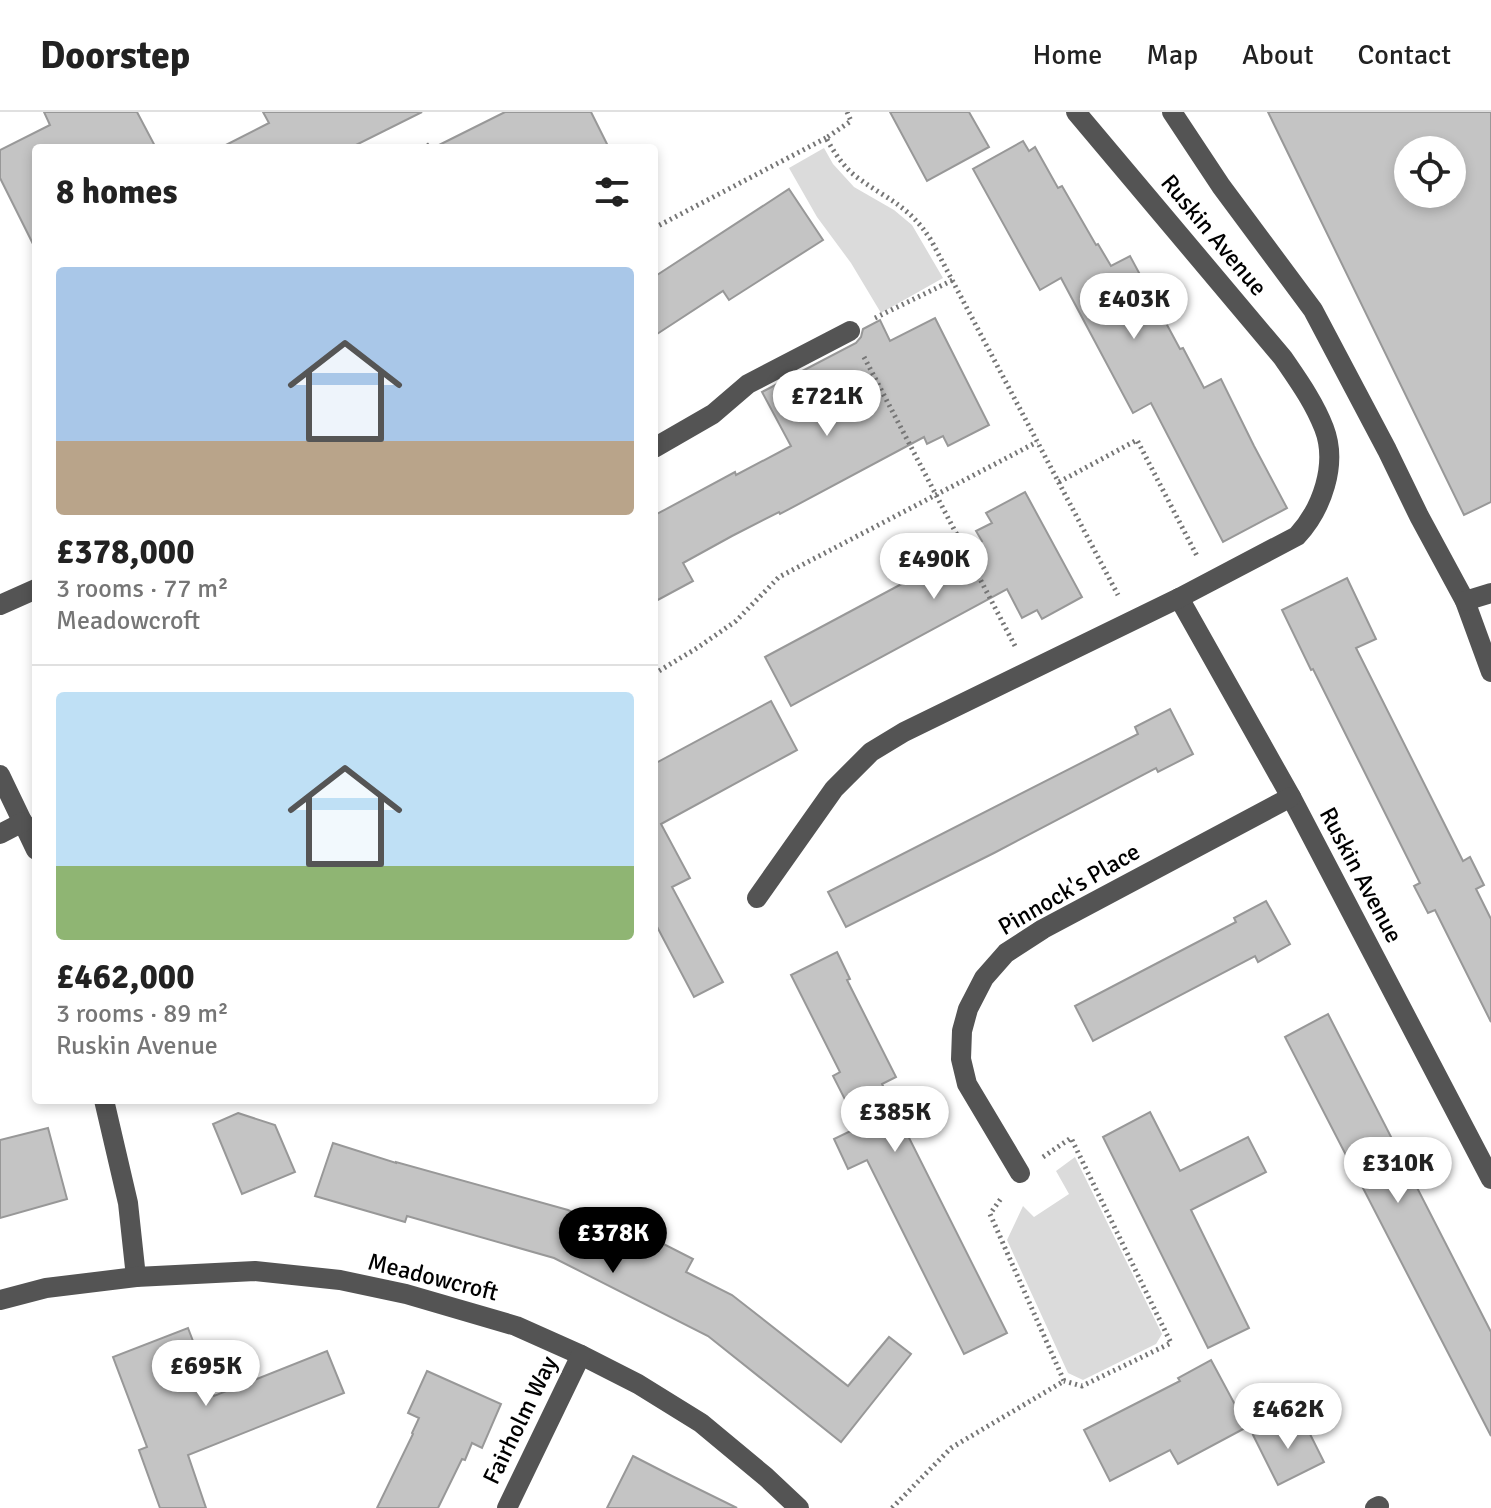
<!DOCTYPE html>
<meta charset="utf-8">
<style>
:root{--surface:#fff;--page:#f2f2f2;--text:#222;--muted:#767676;--line:#e0e0e0;--accent:#000}
body{margin:0;font-family:Signika,sans-serif;background:var(--page);color:var(--text);height:100vh;display:flex;flex-direction:column;font-size:30px;white-space:nowrap}
*{box-sizing:border-box;margin:0}
p{font-size:26px;color:var(--muted)}
.icon{flex:none;width:44px;height:44px;fill:none;stroke:currentColor;stroke-width:2;stroke-linecap:round;stroke-linejoin:round}
.map{position:relative;flex:1;overflow:hidden}
.sheet{position:absolute;left:32px;top:32px;width:626px;height:960px;display:flex;flex-direction:column;background:var(--surface);border-radius:8px;box-shadow:0 4px 12px #0003}
.sheet>*{flex:none}
.fabs{position:absolute;left:1394px;top:24px;display:grid;gap:16px}
.fabs a{display:grid;place-items:center;width:72px;height:72px;border-radius:50%;background:var(--surface);box-shadow:0 4px 12px #0003;font-size:40px}
.price{position:absolute;translate:-50% -68px;padding:0 18px;border-radius:28px;background:#fff;color:#222;font-size:26px;line-height:52px;filter:drop-shadow(0 2px 4px #0008)}
.price::after{content:'';position:absolute;left:50%;top:48px;width:24px;height:18px;margin-left:-12px;background:inherit;clip-path:polygon(0 0,100% 0,50% 100%)}
.price.on{background:var(--accent);color:#fff}
ul{padding:0;list-style:none}
li{display:grid;align-content:center;gap:16px;height:424px;padding:0 24px}
li+li{border-top:2px solid var(--line)}
li span{display:grid;place-items:center;height:248px;border-radius:8px;color:#555}
li>.icon{margin-inline-start:auto}
span .icon{width:144px;height:144px;fill:#fffc;stroke-width:1}
li b{font-size:34px}
h2{display:flex;justify-content:space-between;align-items:center;height:96px;padding:0 24px;font-size:34px}
header{display:flex;align-items:center;gap:48px;box-sizing:border-box;height:112px;padding:0 40px;background:var(--surface);border-bottom:2px solid var(--line)}
header strong{font-size:38px}
nav{display:flex;gap:44px;margin-inline-start:auto;font-size:28px}
.map>svg:first-child{display:block}
.green{fill:#dbdbdb}
.building{fill:#c4c4c4;stroke:#989898;stroke-width:2;fill-rule:evenodd}
.lines{fill:none;stroke-linecap:round;stroke-linejoin:round}
.path{stroke:#767676;stroke-width:5;stroke-dasharray:2 4;stroke-linecap:butt}
.minor{stroke:#545454;stroke-width:20}
.labels{text-anchor:middle;stroke-width:6;stroke-linejoin:round;paint-order:stroke}
.street-label{font-size:24px;fill:#000;stroke:#fff}
</style>
<header>
<strong>Doorstep</strong>
<nav><a>Home</a><a>Map</a><a>About</a><a>Contact</a></nav>
</header>
<div class="map">
<svg width="1491" height="1396" viewBox="0 0 1491 1396">
<rect width="100%" height="100%" fill="#fff"/>
<!-- green -->
<g class="green">
<polygon points="824,36 833,52 854,75 894,98 912,113 943,166 881,201 851,151 817,105 789,56"/>
<polygon points="1075,1045 1162,1222 1156,1232 1083,1268 1068,1261 1007,1128 1023,1094 1034,1105 1069,1082 1056,1059"/>
</g>
<!-- building -->
<g class="building">
<polygon points="44,0 137,0 156,36 36,36 36,138 0,66 0,38 50,13"/>
<polygon points="263,0 422,0 350,36 220,36 269,11"/>
<polygon points="505,0 591,0 609,36 433,36"/>
<polygon points="890,0 969,0 989,35 927,69"/>
<path d="M1268 0H1491V390L1464 403ZM1408 38H1452V82H1408Z"/>
<polygon points="1023,29 1029,39 1035,35 1058,76 1062,74 1096,133 1098,132 1111,154 1130,144 1180,237 1183,236 1204,276 1221,267 1254,334 1287,396 1223,430 1151,291 1133,301 1061,166 1040,178 973,57"/>
<polygon points="789,77 823,128 729,188 723,179 654,224 654,165"/>
<polygon points="935,206 989,313 948,334 943,324 927,332 924,325 780,402 779,400 732,424 683,451 693,469 654,490 654,396 657,402 735,360 736,363 791,334 762,280 856,231 861,225 863,217 880,208 890,229"/>
<polygon points="1025,380 1082,485 1042,507 1037,498 1022,506 1007,477 791,594 765,545 982,429 976,419 992,411 986,401"/>
<polygon points="1347,466 1376,527 1356,536 1463,749 1470,745 1484,773 1476,777 1491,807 1491,910 1435,798 1428,801 1414,774 1420,771 1313,557 1311,558 1282,498"/>
<polygon points="771,589 797,638 661,712 690,766 672,775 723,870 694,885 654,809 654,652"/>
<polygon points="1170,597 1193,642 1158,660 1156,656 994,741 846,815 828,780 1138,622 1135,615"/>
<polygon points="1266,789 1290,832 1258,850 1255,844 1093,929 1075,894 1236,810 1234,806"/>
<polygon points="837,840 850,867 847,868 896,965 882,972 1007,1221 964,1242 867,1048 848,1057 834,1027 859,1015 833,964 840,960 791,863"/>
<polygon points="1328,902 1491,1220 1491,1324 1285,925"/>
<polygon points="1150,1000 1180,1059 1248,1025 1266,1060 1191,1098 1249,1216 1208,1236 1103,1025"/>
<polygon points="238,1001 275,1013 295,1060 242,1082 213,1012"/>
<polygon points="48,1016 67,1087 0,1106 0,1028"/>
<polygon points="333,1031 396,1051 396,1050 568,1098 644,1136 650,1125 693,1147 686,1160 732,1183 848,1274 889,1225 911,1242 841,1330 708,1224 554,1146 407,1104 405,1110 315,1084"/>
<polygon points="188,1216 214,1284 327,1239 344,1281 188,1343 206,1396 160,1396 139,1338 147,1335 113,1245"/>
<polygon points="1211,1248 1247,1315 1178,1352 1170,1338 1110,1369 1084,1318 1180,1269 1178,1266"/>
<polygon points="427,1259 501,1292 482,1336 472,1331 465,1348 462,1347 438,1396 377,1396 413,1322 412,1321 419,1306 408,1301"/>
<polygon points="1284,1308 1290,1322 1306,1314 1324,1350 1278,1373 1253,1323"/>
<polygon points="633,1344 672,1364 737,1396 607,1396"/>
</g>
<g class="lines">
<!-- path -->
<g class="path">
<path d="M847 0 851 9 826 26C834 40 844 56 858 66 890 89 909 94 931 128L1118 483"/>
<polyline points="426,32 429,36"/>
<polyline points="654,116 826,26"/>
<polyline points="875,206 953,168"/>
<polyline points="864,245 1015,534"/>
<polyline points="1059,370 1137,328 1197,444"/>
<polyline points="654,562 697,536 736,509 779,465 1037,330"/>
<polyline points="1043,1045 1071,1026 1171,1231 1082,1274 1064,1269"/>
<polyline points="892,1396 951,1336 1064,1269 990,1102 1002,1085"/>
</g>
<!-- minor -->
<g class="minor">
<polyline points="1172,0 1221,74 1313,198 1387,338 1419,404 1465,489 1491,560"/>
<polyline points="654,336 713,302 748,272 850,219"/>
<polyline points="1179,486 1291,685 1491,1067"/>
<polyline points="1465,489 1491,481"/>
<polyline points="0,493 36,477"/>
<polyline points="0,663 36,738"/>
<polyline points="0,722 23,710"/>
<path d="M757 786 834 677 871 640 904 620 1179 486 1297 424C1322 397 1338 352 1324 316 1314 290 1298 268 1283 246L1076 0"/>
<polyline points="104,988 128,1091 136,1165"/>
<polyline points="1020,1061 967,972 961,947 962,919 968,897 984,866 1006,841 1043,817 1291,685"/>
<polyline points="0,1188 46,1176 136,1165 255,1159 340,1168 406,1182 516,1214 581,1243 638,1272 701,1311 766,1365 799,1396"/>
<polyline points="507,1396 581,1243"/>
<polyline points="1375,1396 1379,1394"/>
</g>
</g>
<g class="labels">
<!-- street labels -->
<g class="street-label">
<text transform="translate(1214 123) rotate(50)" y="8">Ruskin Avenue</text>
<text transform="translate(1361 763) rotate(62)" y="8">Ruskin Avenue</text>
<text transform="translate(1069 777) rotate(-30)" y="8">Pinnock's Place</text>
<text transform="translate(433 1165) rotate(14)" y="8">Meadowcroft</text>
<text transform="translate(520 1308) rotate(-64)" y="8">Fairholm Way</text>
</g>
</g>
</svg>
<div class="fabs">
<a><svg class="icon" aria-label="locate" viewBox="0 0 24 24"><circle cx="12" cy="12" r="6"/><path d="M12 2v4M12 18v4M2 12h4M18 12h4"/></svg></a>
</div>
<b class="price" style="left:1134px;top:229px">£403K</b>
<b class="price" style="left:827px;top:326px">£721K</b>
<b class="price" style="left:934px;top:489px">£490K</b>
<b class="price" style="left:895px;top:1042px">£385K</b>
<b class="price" style="left:1398px;top:1093px">£310K</b>
<b class="price on" style="left:613px;top:1163px">£378K</b>
<b class="price" style="left:206px;top:1296px">£695K</b>
<b class="price" style="left:1288px;top:1339px">£462K</b>
<section class="sheet">
<h2>8 homes<svg class="icon" aria-label="filters" viewBox="0 0 24 24"><path d="M4 7h16M4 17h16"/><circle cx="9" cy="7" r="2"/><circle cx="15" cy="17" r="2"/></svg></h2>
<ul>
<li><span style="background:linear-gradient(#a9c7e8 70%,#b9a48a 0)"><svg class="icon" aria-label="home" viewBox="0 0 24 24"><path d="M3 11l9-7 9 7M6 9v11h12V9"/></svg></span><div><b>£378,000</b><p>3 rooms · 77 m²</p><p>Meadowcroft</p></div></li>
<li><span style="background:linear-gradient(#bfe0f5 70%,#8fb573 0)"><svg class="icon" aria-label="home" viewBox="0 0 24 24"><path d="M3 11l9-7 9 7M6 9v11h12V9"/></svg></span><div><b>£462,000</b><p>3 rooms · 89 m²</p><p>Ruskin Avenue</p></div></li>
</ul>
</section>
</div>
